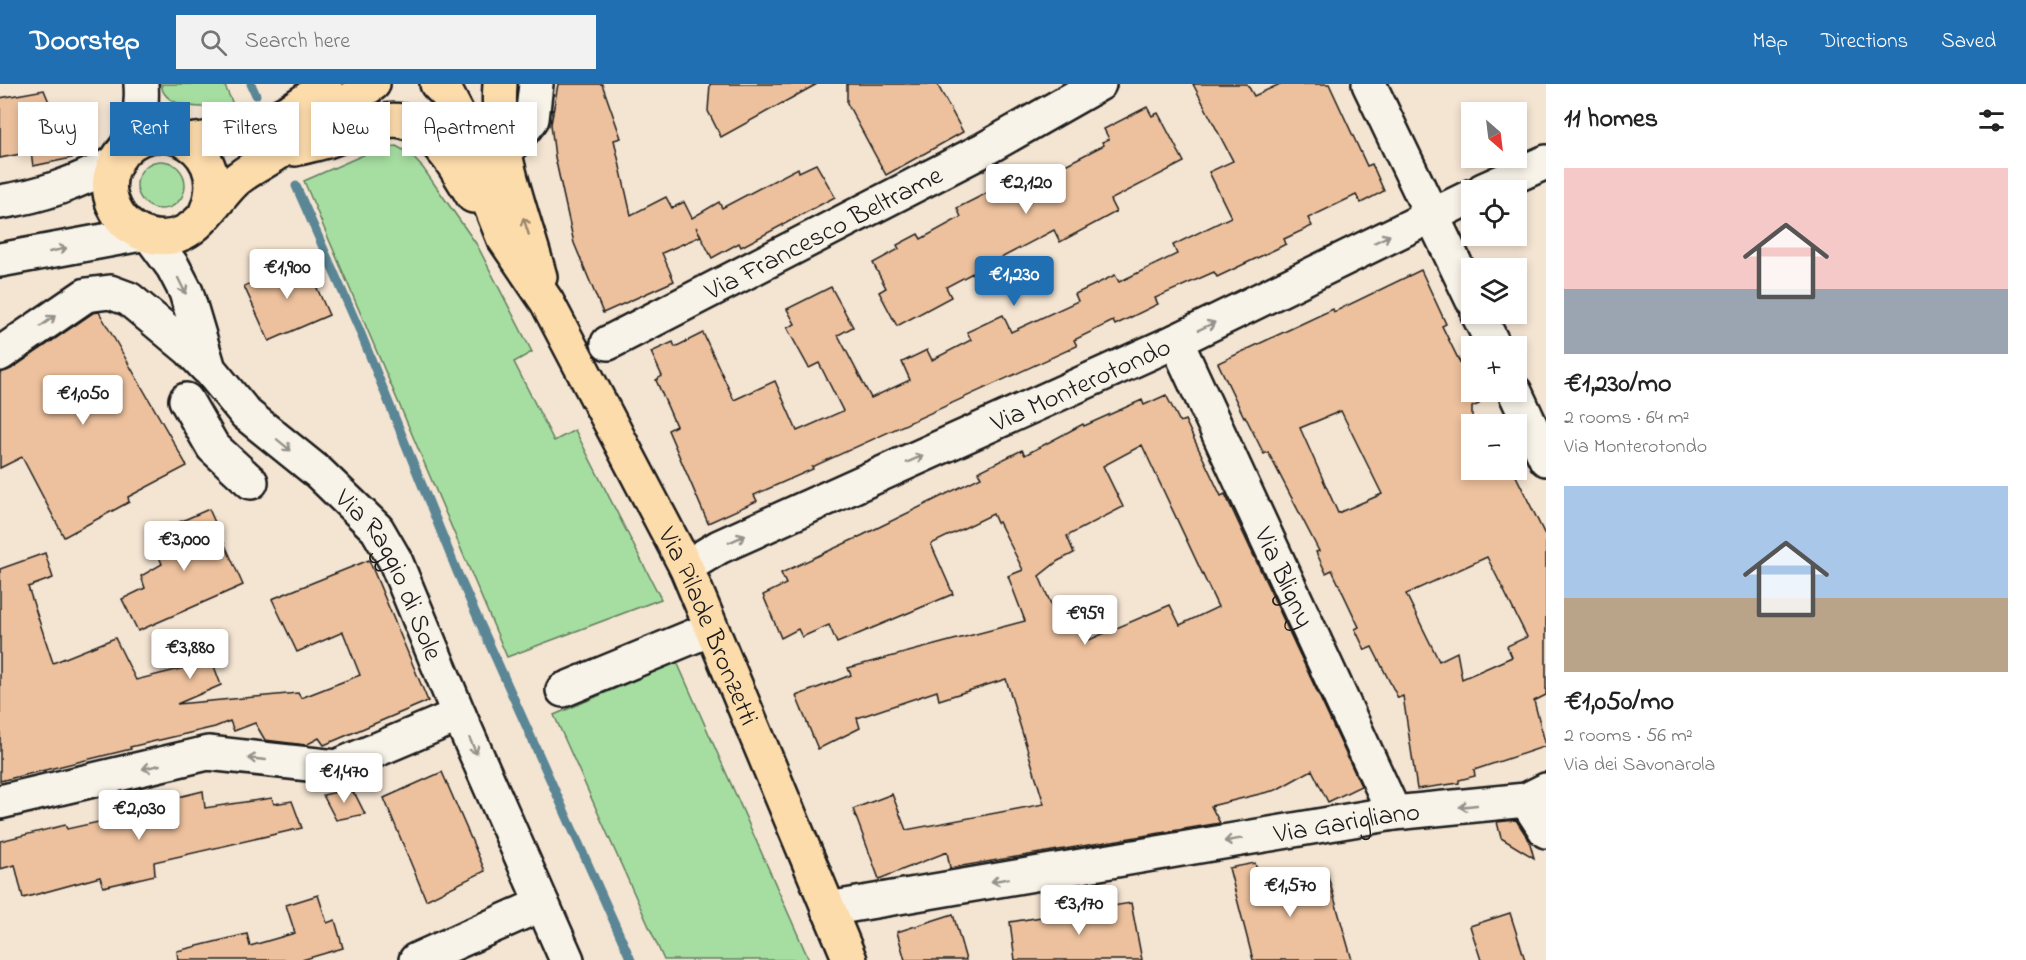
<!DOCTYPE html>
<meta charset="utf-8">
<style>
:root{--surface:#fff;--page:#f2f2f2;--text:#222;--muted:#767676;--accent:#1f6fb2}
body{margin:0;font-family:"Indie Flower",sans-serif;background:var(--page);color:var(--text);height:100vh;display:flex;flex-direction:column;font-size:22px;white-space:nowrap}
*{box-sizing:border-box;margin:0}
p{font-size:20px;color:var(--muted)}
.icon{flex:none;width:33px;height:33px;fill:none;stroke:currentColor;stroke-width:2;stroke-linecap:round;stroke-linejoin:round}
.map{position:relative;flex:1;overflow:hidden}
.panel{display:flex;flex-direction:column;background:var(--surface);width:480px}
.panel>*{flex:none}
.hud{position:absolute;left:18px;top:18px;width:570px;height:54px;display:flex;gap:12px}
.needle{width:39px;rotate:152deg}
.buttons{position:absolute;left:1461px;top:18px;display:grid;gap:12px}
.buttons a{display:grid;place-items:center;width:66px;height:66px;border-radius:0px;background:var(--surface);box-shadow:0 3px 9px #0003;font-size:30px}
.price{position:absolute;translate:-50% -51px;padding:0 14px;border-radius:6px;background:#fff;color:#222;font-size:20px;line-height:39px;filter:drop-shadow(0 2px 3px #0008)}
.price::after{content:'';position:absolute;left:50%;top:36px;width:18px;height:14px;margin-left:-9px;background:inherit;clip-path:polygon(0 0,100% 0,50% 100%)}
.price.current{background:var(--accent);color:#fff}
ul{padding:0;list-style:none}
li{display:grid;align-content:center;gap:12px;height:318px;padding:0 18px}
li span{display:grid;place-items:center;height:186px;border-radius:0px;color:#555}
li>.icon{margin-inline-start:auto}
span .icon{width:108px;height:108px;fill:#fffc;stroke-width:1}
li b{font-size:26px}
h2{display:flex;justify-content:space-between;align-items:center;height:72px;padding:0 18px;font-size:26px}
.chip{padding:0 21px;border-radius:0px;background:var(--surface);box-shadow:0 3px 9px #0003;font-size:21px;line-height:54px}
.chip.current{background:var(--accent);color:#fff}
header{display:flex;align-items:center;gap:36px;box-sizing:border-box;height:84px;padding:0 30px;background:var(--accent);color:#fff}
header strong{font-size:28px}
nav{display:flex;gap:33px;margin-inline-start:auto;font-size:21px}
.search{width:420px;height:54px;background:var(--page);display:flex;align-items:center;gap:15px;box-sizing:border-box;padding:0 21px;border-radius:0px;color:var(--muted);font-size:22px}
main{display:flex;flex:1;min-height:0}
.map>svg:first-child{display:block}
.green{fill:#a6dea1;stroke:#617d5e;stroke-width:1.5}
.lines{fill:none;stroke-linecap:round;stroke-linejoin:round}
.stream{stroke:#5a8695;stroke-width:9}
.building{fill:#edc19d;stroke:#1c1c1c;stroke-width:1.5;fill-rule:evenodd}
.minor-casing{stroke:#1c1c1c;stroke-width:38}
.major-casing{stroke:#1c1c1c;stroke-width:38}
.minor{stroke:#f7f3e8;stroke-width:33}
.major{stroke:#fddcac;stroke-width:33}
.oneway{stroke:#98866b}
.oneway2{stroke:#94928c}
.labels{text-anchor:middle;stroke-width:5;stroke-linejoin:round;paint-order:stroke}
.street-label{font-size:27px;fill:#1c1c1c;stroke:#f7f3e8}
</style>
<header>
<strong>Doorstep</strong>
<div class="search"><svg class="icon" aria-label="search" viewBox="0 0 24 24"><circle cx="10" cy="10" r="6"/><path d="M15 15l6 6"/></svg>Search here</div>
<nav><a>Map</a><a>Directions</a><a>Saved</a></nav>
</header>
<main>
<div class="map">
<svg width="1546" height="876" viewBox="0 0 1546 876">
<rect width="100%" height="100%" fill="#f4e4d2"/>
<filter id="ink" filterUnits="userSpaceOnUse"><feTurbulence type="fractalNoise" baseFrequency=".0167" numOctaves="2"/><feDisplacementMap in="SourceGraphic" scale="12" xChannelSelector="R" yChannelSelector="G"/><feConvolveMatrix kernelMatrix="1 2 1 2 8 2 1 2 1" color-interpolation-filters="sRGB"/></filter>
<g filter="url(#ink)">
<!-- green -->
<g class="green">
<path d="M161 0H224L233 20C216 24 176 27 164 9 162 7 162 3 161 0Z"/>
<polygon points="396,62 409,69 423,84 477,161 532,268 514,278 554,357 575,346 661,515 507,573 304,97 377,65"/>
<circle cx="161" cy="101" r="24"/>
<polygon points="677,578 809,876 664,876 554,631"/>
</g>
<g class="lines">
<!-- stream -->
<g class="stream">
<polyline points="251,0 256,11"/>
<polyline points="296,102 359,245 458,490 631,876"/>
</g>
</g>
<!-- building -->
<g class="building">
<polygon points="558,0 602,0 621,54 614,56 631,131 666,113 672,124 684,118 692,134 719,118 722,124 798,84 799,88 816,80 835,113 741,163 739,159 712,174 696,143 701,152 662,169 674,197 603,229 574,159 555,73 551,40"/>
<polygon points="710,0 817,0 721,53 708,27"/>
<polygon points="847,0 937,0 963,48 886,91 847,19"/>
<polygon points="1193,0 1247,0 1254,12 1280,0 1329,0 1367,82 1372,80 1384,107 1361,119 1356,111 1308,134 1312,142 1284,155 1286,160 1276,165 1217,193 1214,188 1155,214 1158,220 1115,241 1113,237 1074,256 1077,262 812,383 813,385 754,411 757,417 708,439 668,346 676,342 656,296 662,292 651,268 673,258 675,263 703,249 734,316 775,297 797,347 843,327 819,279 809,284 787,244 795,240 787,225 831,203 853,243 838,251 871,314 910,296 902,278 927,266 932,276 971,256 967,248 1003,231 1011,248 1078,217 1075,210 1115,191 1119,198 1177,170 1173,161 1231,133 1209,88 1233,77"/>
<polygon points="44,6 72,74 33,82 31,68 0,74 0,14"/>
<polygon points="1147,23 1152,32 1158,29 1184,78 1110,116 1116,128 1060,158 1054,146 946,203 951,213 897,242 879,208 886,204 873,179 899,165 897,161 918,150 921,155 961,133 957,124 981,112 998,103 1003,112 1011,109 1104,61 1102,58 1109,55 1104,45"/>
<polygon points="304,175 329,231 269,257 244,202"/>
<path d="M1421 186 1446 240 1442 242 1472 303V308H1474L1479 320 1472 323V386H1513L1546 453V611L1534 617 1546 662 1474 686 1475 692 1459 696V699L1417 705 1403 612 1398 614 1372 563 1365 566 1355 545 1359 543 1332 486 1326 489 1316 468 1319 467 1268 368 1264 370 1245 332 1244 333 1218 279 1333 225 1334 228ZM1341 327 1382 410 1338 429 1300 344ZM1487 473 1527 553 1507 562 1512 573 1462 595 1457 568 1439 577 1406 510Z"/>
<polygon points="99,228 187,382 128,413 129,418 64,453 22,373 0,384 0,289 11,285 93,229"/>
<path d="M1166 311 1180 338 1185 336 1221 412 1225 410 1361 702 1328 718 1312 686 1276 706 1211 722 1220 739 950 784 947 768 879 795 853 725 892 710 906 746 1044 720 1006 595 939 616 937 607 857 634 860 644 818 665 796 612 851 591 848 584 1025 537 1008 492 1023 486 999 438 997 439 993 430 931 460 953 510 837 559 829 541 802 553 798 545 781 554 763 511 786 500 781 489 863 451 981 393 978 388 1022 366 1025 371 1083 340 1084 342 1142 316 1144 321ZM1142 361 1218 523 1180 541 1170 521 1089 556 1056 532 1039 492 1058 477 1074 469 1067 452 1123 423 1103 382Z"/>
<polygon points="209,425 243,501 138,547 122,515 145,504 141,492 162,480 150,451"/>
<polygon points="45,469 53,494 28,503 53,579 115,554 136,596 212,577 221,601 177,620 298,609 301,614 360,591 343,548 297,568 272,515 369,476 428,617 324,661 319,654 306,661 265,656 255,639 234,647 230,637 215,643 130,663 131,665 0,697 0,485"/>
<polygon points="442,688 485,787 426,816 384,714"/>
<polygon points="350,705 356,712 365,730 336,736 323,711"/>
<polygon points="203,707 205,724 272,714 274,720 292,717 302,744 154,778 155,791 103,803 100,793 23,814 15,781 0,785 0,757 65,741 67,745 117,734 116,728"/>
<polygon points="1516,736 1529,756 1534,774 1501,754 1497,738"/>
<polygon points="1255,779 1262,804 1307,791 1309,795 1327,789 1352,876 1253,876 1229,784"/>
<polygon points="318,811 327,839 335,836 343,864 302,876 178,876 177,867 247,850 250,862 295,849 286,821"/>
<polygon points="1131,819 1142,876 1015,876 1010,838"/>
<polygon points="1510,829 1525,876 1481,876 1470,842"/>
<polygon points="953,830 966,876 905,876 897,848"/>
</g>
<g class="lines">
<!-- minor casing -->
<g class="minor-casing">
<g id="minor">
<polyline points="1369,0 1472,215"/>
<path d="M126 64C138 40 143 27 141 0"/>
<polyline points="504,70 532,35 536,0"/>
<polyline points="1483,106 1546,78"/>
<path d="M0 118C45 111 75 99 115 79"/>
<path id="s1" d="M151 153 173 183 186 208 209 285 246 330 319 389 377 445 395 476 459 631 567 876"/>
<polyline points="0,176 141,150"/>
<polyline points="1478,230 1494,262"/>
<path id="s2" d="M1176 257 1394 729"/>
<path id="s3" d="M608 259 981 67 1099 0"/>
<polyline points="0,270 86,211 110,208 129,215 189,265 207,284"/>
<polyline points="1515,308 1546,375"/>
<polyline points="186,316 213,363 251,398"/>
<path id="s4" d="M686 483 719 463 1176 257 1472 112"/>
<polyline points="563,606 711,545"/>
<polyline points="1526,716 1546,747"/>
<polyline points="0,718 208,669 336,683 459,631"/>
<path id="s5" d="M828 825 1394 729 1526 716 1546 706"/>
<polyline points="416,876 542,820"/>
</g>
</g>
<!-- major casing -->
<g class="major-casing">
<g id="major">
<path id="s6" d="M437 0 447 10 459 33 481 98 503 153 547 218 686 483 850 876"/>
<path d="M500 0C495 68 523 129 540 193"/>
<path d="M188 57C236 53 290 35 325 0"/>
<path d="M295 65C306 62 316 60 327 57 379 39 402 16 445 69 456 82 464 98 473 112"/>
<path d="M206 128C237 55 136 19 112 87 106 103 111 121 121 134 136 152 162 159 183 149 204 139 218 113 235 97 248 85 266 78 281 67 293 59 304 48 316 39 334 25 354 13 373 0"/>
</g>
</g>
<!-- minor -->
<use href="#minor" class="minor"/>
<!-- major -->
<use href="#major" class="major"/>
</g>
<!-- one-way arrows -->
<defs><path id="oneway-shaft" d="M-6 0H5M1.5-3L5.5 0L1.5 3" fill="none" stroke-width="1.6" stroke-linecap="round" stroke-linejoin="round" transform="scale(1.5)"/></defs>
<use class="oneway" href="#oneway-shaft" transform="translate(526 142) rotate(-108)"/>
<g class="oneway2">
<use href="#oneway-shaft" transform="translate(1382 155) rotate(-26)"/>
<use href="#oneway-shaft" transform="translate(58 166) rotate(-13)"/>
<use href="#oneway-shaft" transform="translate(182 202) rotate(64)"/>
<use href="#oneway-shaft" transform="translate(48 237) rotate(-36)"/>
<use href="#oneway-shaft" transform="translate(1207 242) rotate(-26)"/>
<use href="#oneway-shaft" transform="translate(284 361) rotate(39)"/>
<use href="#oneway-shaft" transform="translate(915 375) rotate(-24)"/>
<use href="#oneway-shaft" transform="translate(737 455) rotate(-24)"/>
<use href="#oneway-shaft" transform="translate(473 662) rotate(66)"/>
<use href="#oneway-shaft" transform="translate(257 675) rotate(-174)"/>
<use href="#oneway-shaft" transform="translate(151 683) rotate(167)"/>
<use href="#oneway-shaft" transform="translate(1468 722) rotate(174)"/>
<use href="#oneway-shaft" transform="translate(1233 756) rotate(170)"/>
<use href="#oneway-shaft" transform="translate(1000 796) rotate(170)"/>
</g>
</g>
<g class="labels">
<!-- street labels -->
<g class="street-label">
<text dy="9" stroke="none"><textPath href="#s3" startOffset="242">Via Francesco Beltrame</textPath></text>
<text dy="9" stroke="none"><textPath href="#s4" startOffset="435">Via Monterotondo</textPath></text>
<text dy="9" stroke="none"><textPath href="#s2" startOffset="260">Via Bligny</textPath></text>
<text dy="9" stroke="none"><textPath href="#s1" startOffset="424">Via Raggio di Sole</textPath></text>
<text dy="9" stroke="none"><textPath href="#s6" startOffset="609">Via Pilade Bronzetti</textPath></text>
<text dy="9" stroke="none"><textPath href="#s5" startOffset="526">Via Garigliano</textPath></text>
</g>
</g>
</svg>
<div class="buttons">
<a><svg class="needle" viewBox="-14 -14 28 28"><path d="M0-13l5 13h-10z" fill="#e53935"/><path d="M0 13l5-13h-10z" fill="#767676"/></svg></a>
<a><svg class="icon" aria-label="locate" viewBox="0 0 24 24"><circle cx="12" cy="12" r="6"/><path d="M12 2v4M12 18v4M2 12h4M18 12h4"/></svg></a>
<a><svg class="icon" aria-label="layers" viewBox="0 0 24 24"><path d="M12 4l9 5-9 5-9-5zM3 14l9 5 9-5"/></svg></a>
<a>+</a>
<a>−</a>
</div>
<b class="price" style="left:1026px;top:131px">€2,120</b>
<b class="price" style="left:287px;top:216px">€1,900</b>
<b class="price current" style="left:1014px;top:223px">€1,230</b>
<b class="price" style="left:83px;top:342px">€1,050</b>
<b class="price" style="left:184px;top:488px">€3,000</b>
<b class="price" style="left:1085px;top:562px">€959</b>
<b class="price" style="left:190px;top:596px">€3,880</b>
<b class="price" style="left:344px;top:720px">€1,470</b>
<b class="price" style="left:139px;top:757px">€2,030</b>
<b class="price" style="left:1290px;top:834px">€1,570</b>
<b class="price" style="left:1079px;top:852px">€3,170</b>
<div class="hud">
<a class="chip">Buy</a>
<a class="chip current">Rent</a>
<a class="chip">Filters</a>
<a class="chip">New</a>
<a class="chip">Apartment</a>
</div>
</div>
<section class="panel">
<h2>11 homes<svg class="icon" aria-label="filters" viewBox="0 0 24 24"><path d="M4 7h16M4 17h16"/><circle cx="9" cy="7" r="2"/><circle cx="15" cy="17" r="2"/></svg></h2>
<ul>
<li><span style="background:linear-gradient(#f6c9c9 65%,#9aa5b1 0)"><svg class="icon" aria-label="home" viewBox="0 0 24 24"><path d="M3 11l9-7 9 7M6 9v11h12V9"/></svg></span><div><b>€1,230/mo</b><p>2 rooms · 64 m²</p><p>Via Monterotondo</p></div></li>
<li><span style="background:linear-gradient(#a9c7e8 60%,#b9a48a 0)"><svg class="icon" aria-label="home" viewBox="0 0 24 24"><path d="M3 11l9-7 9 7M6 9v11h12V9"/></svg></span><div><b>€1,050/mo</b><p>2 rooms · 56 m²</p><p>Via dei Savonarola</p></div></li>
</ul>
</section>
</main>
